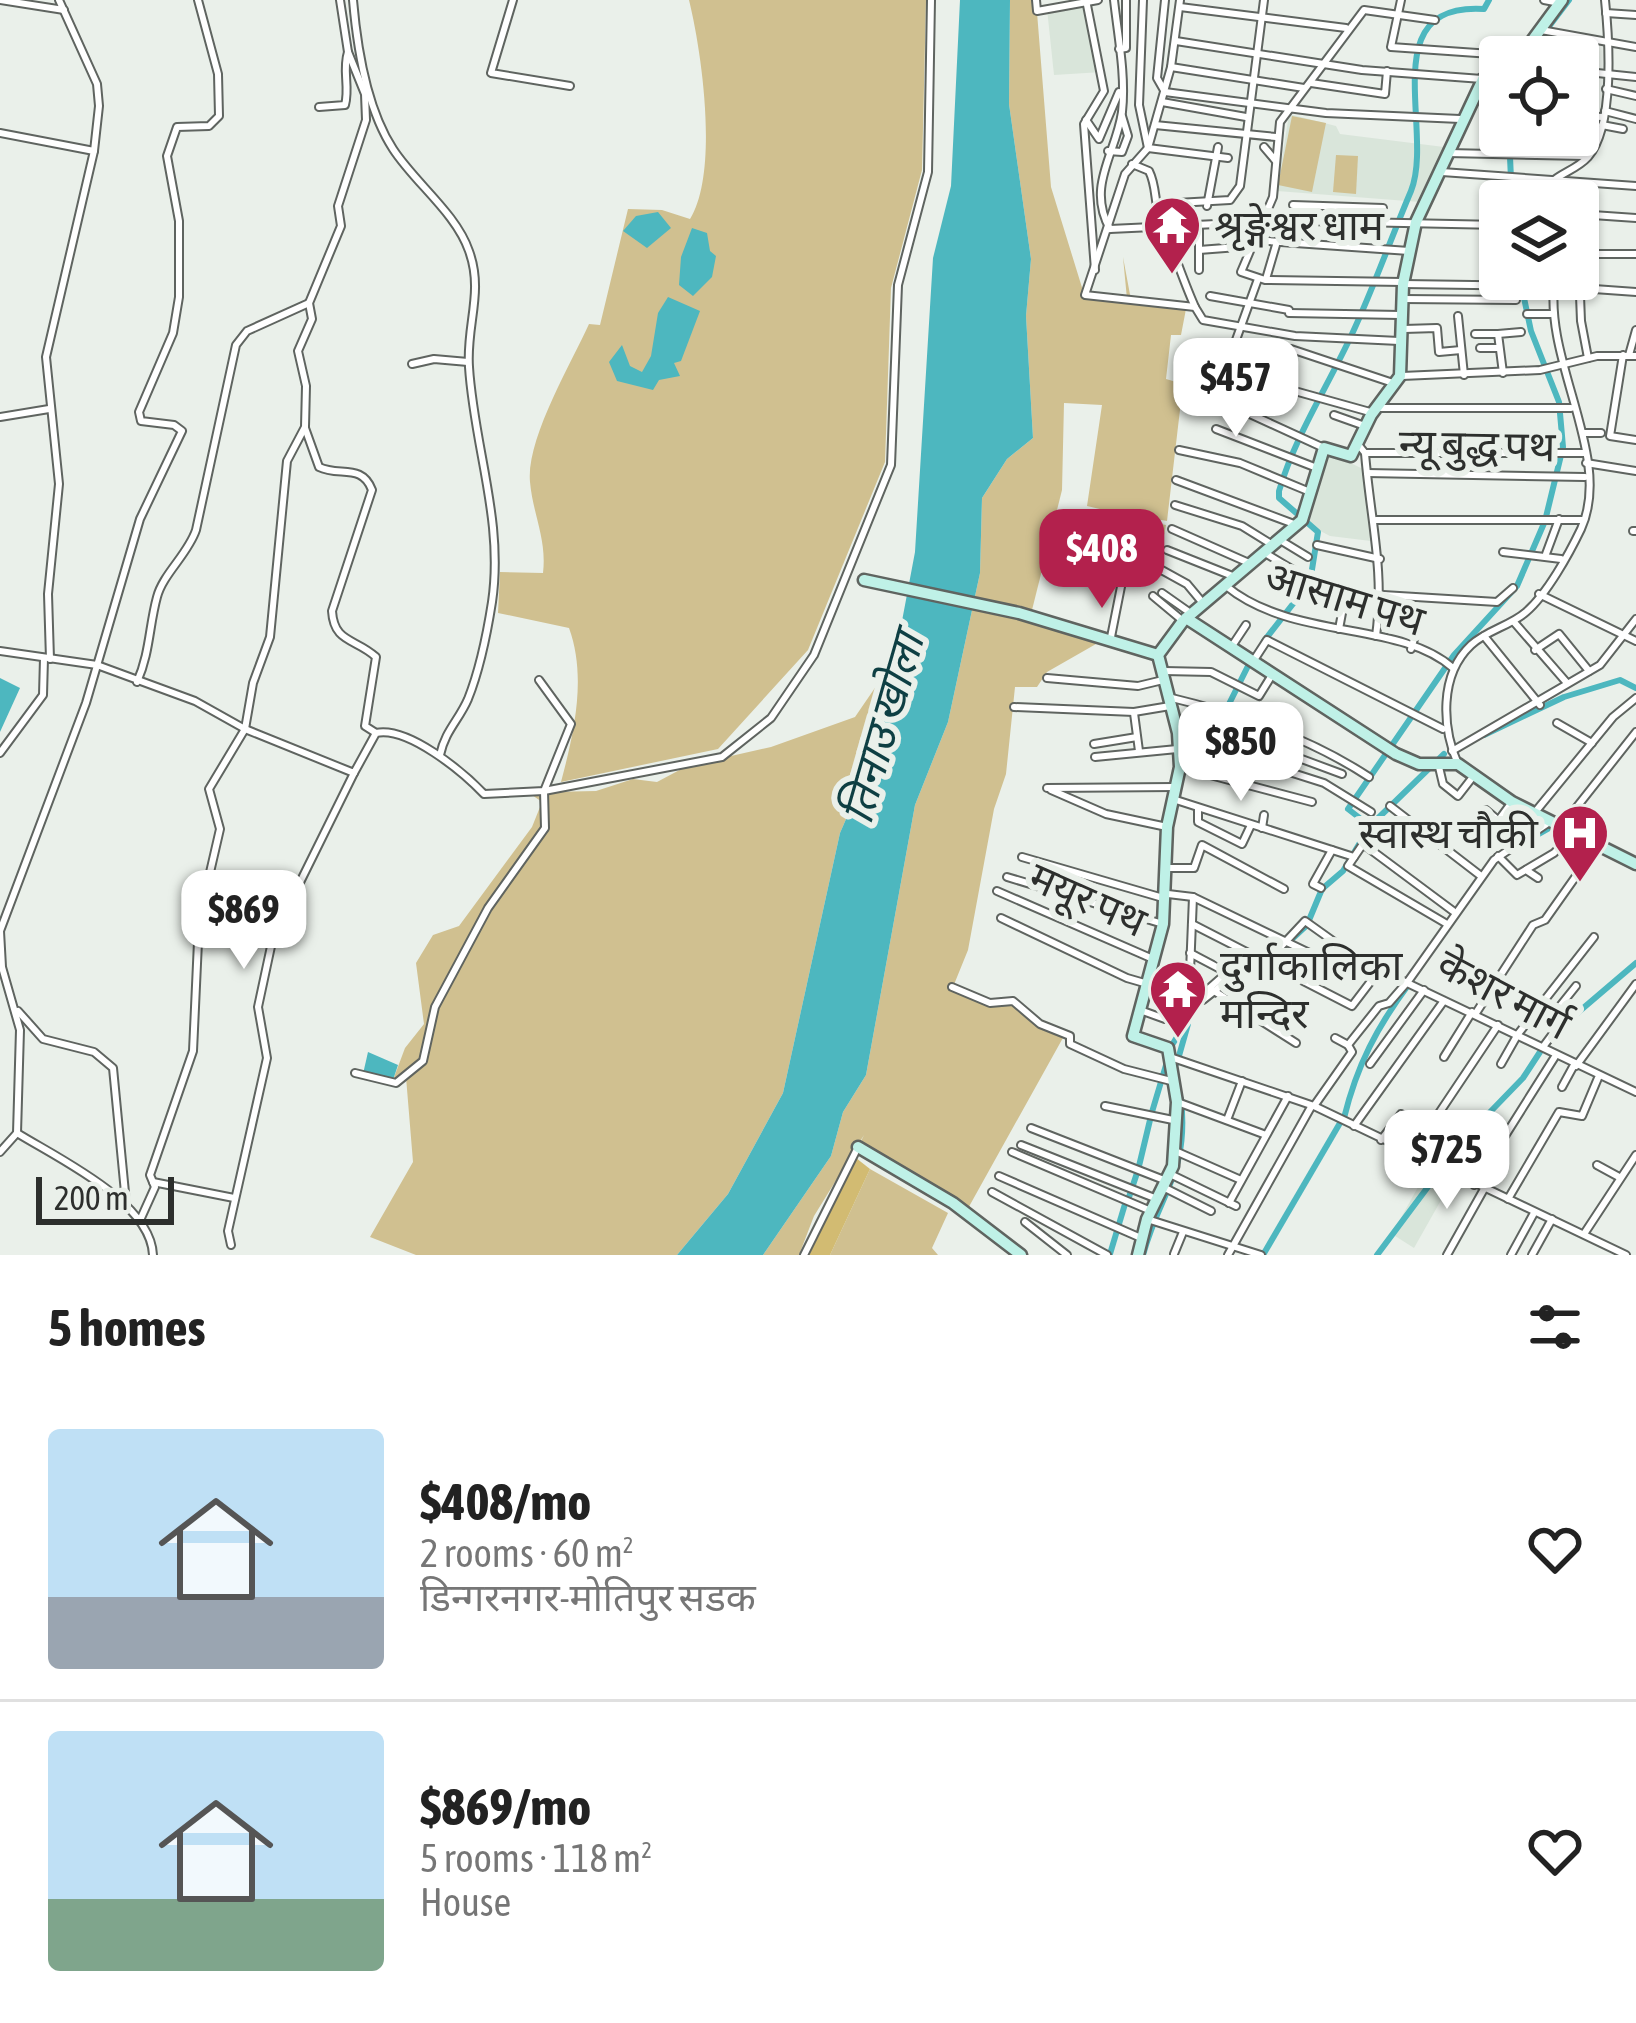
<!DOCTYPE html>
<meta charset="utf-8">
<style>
:root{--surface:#fff;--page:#f6f6f6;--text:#222;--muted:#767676;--line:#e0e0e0;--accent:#b3214d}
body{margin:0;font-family:"Asap Condensed","Noto Sans Devanagari",sans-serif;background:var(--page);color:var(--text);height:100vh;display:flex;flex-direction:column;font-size:45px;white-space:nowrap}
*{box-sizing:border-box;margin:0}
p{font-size:39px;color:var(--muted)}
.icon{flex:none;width:66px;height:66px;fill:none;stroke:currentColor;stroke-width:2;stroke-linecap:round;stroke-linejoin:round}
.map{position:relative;height:1255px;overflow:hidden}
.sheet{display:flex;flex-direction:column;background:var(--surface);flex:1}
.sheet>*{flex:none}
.tools{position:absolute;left:1479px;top:36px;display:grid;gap:24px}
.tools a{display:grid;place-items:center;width:120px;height:120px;border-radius:12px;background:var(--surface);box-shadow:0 3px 9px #0004;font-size:60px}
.scale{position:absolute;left:36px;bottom:30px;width:138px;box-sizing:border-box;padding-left:12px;border:6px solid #2d2f2d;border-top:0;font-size:33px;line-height:42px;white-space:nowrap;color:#2d2f2d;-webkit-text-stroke:9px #eaf0ea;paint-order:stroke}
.price{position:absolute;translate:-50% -102px;padding:0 27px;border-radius:24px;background:#fff;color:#222;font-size:39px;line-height:78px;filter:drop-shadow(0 3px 6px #0008)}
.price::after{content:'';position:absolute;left:50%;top:72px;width:36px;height:27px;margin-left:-18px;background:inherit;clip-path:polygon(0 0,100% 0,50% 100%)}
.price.on{background:var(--accent);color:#fff}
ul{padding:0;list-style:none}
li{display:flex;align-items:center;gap:36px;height:300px;padding:0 48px}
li+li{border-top:3px solid var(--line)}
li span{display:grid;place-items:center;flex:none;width:336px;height:240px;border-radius:12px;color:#555}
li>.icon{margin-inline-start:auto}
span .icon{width:144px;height:144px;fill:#fffc;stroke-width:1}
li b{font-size:51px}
h2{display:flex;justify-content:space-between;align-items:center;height:144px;padding:0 48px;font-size:51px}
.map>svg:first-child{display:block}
.built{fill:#d9e5da}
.green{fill:#d0c090}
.forest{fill:#d2bb72}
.water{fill:#4db7bf}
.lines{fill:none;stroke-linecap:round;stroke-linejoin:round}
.canal{stroke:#4db7bf;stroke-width:6}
.street-casing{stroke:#5f6460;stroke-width:10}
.secondary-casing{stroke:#5f6460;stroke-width:15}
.street{stroke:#fff;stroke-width:6}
.secondary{stroke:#bff1e7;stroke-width:10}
.labels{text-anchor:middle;stroke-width:12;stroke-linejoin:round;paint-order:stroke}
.poi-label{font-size:42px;fill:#2d2f2d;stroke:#eaf0ea;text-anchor:start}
.street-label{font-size:42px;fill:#2d2f2d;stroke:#eaf0ea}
.water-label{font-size:45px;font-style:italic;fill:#0e3f43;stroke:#eaf0ea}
</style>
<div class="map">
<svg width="1636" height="1255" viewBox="0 0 1636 1255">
<rect width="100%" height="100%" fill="#eaf0ea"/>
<!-- built -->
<g class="built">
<polygon points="1087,2 1102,72 1054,75 1047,9"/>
<polygon points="1289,114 1336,126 1340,134 1444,147 1420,202 1277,191"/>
<polygon points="1326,451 1367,471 1379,542 1330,536 1305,523"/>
<polygon points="1428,1169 1453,1179 1414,1248 1392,1234"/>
</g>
<!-- green -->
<g class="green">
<path d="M689 0H926L922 170 891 288 885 462 808 650 718 749 561 782C574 733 587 677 569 628L498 613 500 572 543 573C547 539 533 515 530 482 526 439 571 364 589 324L600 325 628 209 662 210 690 219C719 172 702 53 689 0Z"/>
<polygon points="1010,0 1036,0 1051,187 1084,294 1127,299 1123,257 1131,300 1186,309 1181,335 1171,335 1166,379 1183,384 1167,521 1127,514 1126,521 1099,518 1100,512 1121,514 1087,506 1102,405 1064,403 1062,490 1030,618 1103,640 1047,672 1037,687 1015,687 1006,774 994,809 968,950 953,987 990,1003 1011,1004 1064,1036 966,1212 858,1147 864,1135 814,1216 799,1255 763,1255 831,1156 843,1112 866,1075 915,805 948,722 980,573 982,498 1007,459 1033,438 1026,316 1031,259 1009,104"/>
<polygon points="1292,116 1326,123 1312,192 1278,185"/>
<polygon points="1336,155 1358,156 1356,194 1333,192"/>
<polygon points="1137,519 1166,525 1158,566 1129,561"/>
<circle cx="1068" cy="556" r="15"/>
<polygon points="894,660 879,743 840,833 783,1093 728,1194 677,1255 416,1255 370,1237 413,1162 406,1077 426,1060 393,1080 405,1048 424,1024 416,963 433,935 459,926 532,827 542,802 532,795 543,795 541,828 486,905 436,1007 514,872 548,830 549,792 596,791 633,779 657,782 687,766 771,747 855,717"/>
<polygon points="870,1169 948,1213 932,1248 938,1255 830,1255"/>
</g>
<!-- forest -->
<polygon class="forest" points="856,1158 870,1169 830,1255 809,1255"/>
<!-- water -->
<g class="water">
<polygon points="960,0 1010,0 1009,104 1031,259 1026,316 1033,438 1007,459 982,498 980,573 948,722 915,805 866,1075 843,1112 831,1156 763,1255 677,1255 728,1194 783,1093 840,833 879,743 915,552 933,258 951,186"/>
<polygon points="658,212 671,228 647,248 623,231 636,216"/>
<polygon points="692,228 707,233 710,251 716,256 712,277 693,296 679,285 681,257"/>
<polygon points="668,297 700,311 681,361 674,363 680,376 659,380 653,390 617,381 609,362 622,345 630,366 642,372 651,356 658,313"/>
<polygon points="0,678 20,688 0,732"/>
<polygon points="368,1052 398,1065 393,1080 363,1074"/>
</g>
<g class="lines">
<!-- canal -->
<g class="canal">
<polyline points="1535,45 1569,0"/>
<polyline points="1509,135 1512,201"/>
<path d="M1264 641 1310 582 1318 532 1279 498V491C1296 434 1327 388 1352 334 1374 287 1391 238 1411 191 1435 131 1373 2 1484 9L1489 0"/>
<polyline points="1214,734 1250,662"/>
<polyline points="1484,735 1564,697 1620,680 1636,688"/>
<polyline points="1370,826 1348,809 1454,655 1517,586 1545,521 1563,447 1559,402 1531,331 1520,279"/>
<polyline points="1523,843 1553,826"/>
<polyline points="1276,954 1307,925 1322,889 1343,871 1370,826 1444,754"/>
<polyline points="1561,1027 1636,963"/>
<polyline points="1177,1063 1188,1024"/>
<polyline points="1152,1112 1172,1045 1202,997"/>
<path d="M1344 1118C1357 1065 1377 1027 1409 984"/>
<polyline points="1464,1139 1523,1078 1540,1052"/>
<polyline points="1139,1166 1150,1120"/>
<polyline points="1129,1197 1137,1173"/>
<polyline points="1110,1254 1125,1204"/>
<path d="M1143 1255C1160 1191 1189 1174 1181 1099"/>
<polyline points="1263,1255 1340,1123"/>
<polyline points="1377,1255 1442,1168"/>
</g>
<!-- street casing -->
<g class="street-casing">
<g id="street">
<polyline points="0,0 64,10"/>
<path d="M353 0C357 47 367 109 393 149 415 183 456 213 469 251 484 292 466 325 469 367 474 447 504 521 492 602 487 634 480 669 468 699 459 720 445 731 440 755"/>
<polyline points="513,0 491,73 570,86"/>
<polyline points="1036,0 1037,11 1098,0"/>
<polyline points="1086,0 1104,91 1084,124 1095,270"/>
<polyline points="1143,0 1139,105 1148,148 1228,158"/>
<polyline points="1165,0 1157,78 1165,92 1326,113 1460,119"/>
<polyline points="1180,0 1171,67 1148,148 1125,174 1085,295 1195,307 1203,320 1295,336 1399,341"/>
<polyline points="1401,0 1391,47 1520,56"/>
<polyline points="1544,0 1560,3"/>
<polyline points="1180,7 1346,28"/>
<polyline points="1606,13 1636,15"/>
<polyline points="1541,30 1636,47"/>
<polyline points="1176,41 1362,70 1482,79"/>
<polyline points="1119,49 1126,48 1126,0"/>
<polyline points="1171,67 1304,88"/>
<polyline points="1578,71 1636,77"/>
<polyline points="1311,83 1385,94 1387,71"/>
<polyline points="1606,89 1636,96"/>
<polyline points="1162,102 1246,117"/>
<path d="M319 107 345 105C350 86 342 71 348 52"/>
<polyline points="1605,111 1636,119"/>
<polyline points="1578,116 1603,117"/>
<polyline points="1086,120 1099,139 1119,92"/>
<polyline points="1155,125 1276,137"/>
<polyline points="1602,125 1623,129"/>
<polyline points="0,133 94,151"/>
<polyline points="1510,138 1596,140"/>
<polyline points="1264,147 1275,160"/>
<polyline points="1108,151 1122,152 1128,136 1122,116"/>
<polyline points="1448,153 1585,156"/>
<path d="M1132 164 1149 171C1157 187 1154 203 1160 217 1172 246 1182 278 1195 307"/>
<polyline points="1442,172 1636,186"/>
<path d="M1544 201C1545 174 1572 175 1588 157 1615 126 1609 39 1605 0"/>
<polyline points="1576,201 1577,182"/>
<polyline points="1159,204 1230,200 1240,186 1264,0"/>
<polyline points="1293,205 1383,208"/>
<polyline points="1207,206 1218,147"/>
<polyline points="1578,214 1636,218"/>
<polyline points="1266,215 1307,221 1500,225"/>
<path d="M1110 229C1086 186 1116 154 1122 112 1126 76 1118 36 1114 0"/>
<polyline points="1110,229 1259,222"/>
<polyline points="1253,240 1409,251"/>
<polyline points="1578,244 1581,321 1588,358"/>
<polyline points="1199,250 1251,246"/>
<polyline points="1579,254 1636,254"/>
<polyline points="1199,270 1199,228"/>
<polyline points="1258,279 1215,398 1324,448"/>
<polyline points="1266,279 1276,245"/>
<polyline points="1403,282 1265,280 1241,272 1273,197 1280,122 1364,10 1435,20"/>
<polyline points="1403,284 1544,286"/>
<polyline points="1580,288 1636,292"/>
<polyline points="1210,296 1289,310"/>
<polyline points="1403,299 1516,300"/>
<polyline points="1289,313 1400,315"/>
<polyline points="1527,314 1551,314"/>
<polyline points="1458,316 1464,375"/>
<polyline points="1404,329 1437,328 1439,352 1461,350"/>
<polyline points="1475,334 1498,334"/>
<polyline points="1480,348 1499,348"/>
<polyline points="1234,351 1287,363 1291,349 1393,383"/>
<polyline points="1623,355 1610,436 1636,440"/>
<polyline points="1629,355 1636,330"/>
<polyline points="412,364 434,359 468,362"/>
<polyline points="1223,371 1370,412"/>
<polyline points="1503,373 1498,334 1521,332"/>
<polyline points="1402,376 1540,370 1597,356 1636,356"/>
<polyline points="1377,408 1571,408"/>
<polyline points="1334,415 1365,426"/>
<polyline points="0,417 49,409"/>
<path d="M305 428 319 467C339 477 362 463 372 490L332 611C334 643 355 638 376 657L365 726 376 733"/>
<polyline points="1216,429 1317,468"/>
<polyline points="1584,433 1601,433"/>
<path d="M1357 443 1365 453C1370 517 1385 572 1376 636"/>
<polyline points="1179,450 1240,463 1310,492"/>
<polyline points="1365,453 1586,453"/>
<polyline points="1586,463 1636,471"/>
<polyline points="1367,473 1585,477"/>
<polyline points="1176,480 1294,524"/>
<polyline points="1175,505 1242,526 1271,544"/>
<polyline points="1376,520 1583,520"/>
<polyline points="1172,529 1249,563"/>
<polyline points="1633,531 1636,531"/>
<polyline points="1280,540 1308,557"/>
<polyline points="1317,545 1380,559"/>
<polyline points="1167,550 1235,577"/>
<polyline points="1503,552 1561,559"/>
<polyline points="1265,553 1300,574"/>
<polyline points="1546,554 1559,519"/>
<polyline points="1158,568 1187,584 1202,602"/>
<path d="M1226 586C1293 641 1399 620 1453 668"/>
<polyline points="1162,593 1189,612"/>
<polyline points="1539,594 1636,641"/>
<polyline points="1383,595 1497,602 1513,588"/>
<polyline points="1153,596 1183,621"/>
<polyline points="1514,622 1567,683"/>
<polyline points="1339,629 1342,613"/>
<polyline points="1484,636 1540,705"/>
<polyline points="1111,637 1135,516"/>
<polyline points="1232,646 1246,625"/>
<polyline points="1411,649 1417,629"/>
<polyline points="1535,650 1559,634 1589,671"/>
<path d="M0 651 97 665 195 701 245 729 354 773 376 733C408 726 463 772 484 794L544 791 722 757 771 718 814 655 891 465 898 285 928 172 931 0"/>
<polyline points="50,659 48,594 59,484 46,357 94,151 99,106 97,84 59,0"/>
<polyline points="1254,660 1267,640 1443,729"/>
<polyline points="1164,671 1211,672 1259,696 1272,675"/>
<polyline points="1047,678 1138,686 1163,680"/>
<path d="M137 682C150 653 149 626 157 597 163 574 188 554 196 530L236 345 247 331 309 303"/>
<path d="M1168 697C1239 714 1308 737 1369 777"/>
<polyline points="1014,707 1134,712 1170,706"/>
<polyline points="1134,713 1139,751"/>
<polyline points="1557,723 1592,743"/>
<polyline points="1178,733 1219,736 1229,732 1342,774"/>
<polyline points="1094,744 1137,737"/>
<polyline points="1452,751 1600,665 1636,619"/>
<polyline points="0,753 43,695 44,658"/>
<polyline points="1095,757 1208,746 1324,783 1371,812"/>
<path d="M1458 764C1442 728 1439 675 1471 645 1487 630 1510 626 1526 612 1547 594 1569 554 1581 529 1614 457 1542 360 1555 279"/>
<polyline points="1180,767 1312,802"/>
<polyline points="1439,767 1443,784 1458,796 1472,778"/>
<polyline points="1215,774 1219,760"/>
<polyline points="1047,788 1175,787"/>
<polyline points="1051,790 1106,814 1167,827"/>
<polyline points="1176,800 1354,857"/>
<polyline points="1390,806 1481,876"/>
<polyline points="1198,808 1198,822 1242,844 1251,825"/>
<polyline points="1486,810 1511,831"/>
<polyline points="1536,811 1613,717 1636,698"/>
<polyline points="1498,821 1512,802"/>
<polyline points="1561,827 1636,732"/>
<polyline points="1262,828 1264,815"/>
<polyline points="1498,856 1517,875 1554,853 1574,833"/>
<polyline points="1022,857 1163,898"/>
<polyline points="1166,868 1194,868 1202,845 1284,889"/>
<polyline points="1526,870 1538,878"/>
<polyline points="1007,877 1163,924"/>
<polyline points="1321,888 1313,884 1332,850"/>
<polyline points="997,891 1153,959"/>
<polyline points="1168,894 1193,897 1349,972 1361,961"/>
<polyline points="1001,918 1127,978 1203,1000 1245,967 1261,963"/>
<polyline points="1192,924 1352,1006 1381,968"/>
<polyline points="1447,924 1348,866 1363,844 1453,911"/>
<polyline points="1190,953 1226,972"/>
<polyline points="952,987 990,1003 1013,1001 1040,1024 1070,1036 1070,1044 1124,1069 1171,1081"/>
<polyline points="1214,991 1296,1043"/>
<polyline points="1189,996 1193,897"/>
<polyline points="1197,999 1238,963 1276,952 1305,921 1361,961 1636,1092"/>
<polyline points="1140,1010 1165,1019"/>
<polyline points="18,1011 43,1039 94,1052 113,1068 126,1203"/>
<polyline points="1476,1013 1533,925 1545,920 1598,845"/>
<polyline points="1335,1038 1348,1045"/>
<polyline points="1543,1047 1563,1020 1556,1011 1576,986"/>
<polyline points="1444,1057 1472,1012"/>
<polyline points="1173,1058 1314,1106 1626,1255"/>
<polyline points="1370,1064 1424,990"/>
<polyline points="1501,1064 1518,1034 1594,937"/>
<polyline points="1576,1066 1636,984"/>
<polyline points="355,1073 396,1083 423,1061 435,1007 488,908 545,828 544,791 571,724 539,680"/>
<polyline points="1562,1087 1574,1065"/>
<polyline points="1180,1103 1266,1135"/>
<polyline points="1105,1106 1173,1120"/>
<polyline points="1314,1106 1352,1052 1348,1045 1379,1006 1389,1003 1409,980 1494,860 1548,823"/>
<polyline points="1227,1120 1242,1081"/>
<polyline points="1354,1126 1443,1002"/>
<polyline points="1031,1128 1164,1180"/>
<polyline points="1381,1140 1401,1114"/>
<polyline points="1021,1145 1157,1199"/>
<polyline points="1173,1150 1241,1180"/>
<polyline points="0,1152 17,1133"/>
<polyline points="1012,1152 1151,1211"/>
<polyline points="1411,1155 1498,1025"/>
<polyline points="1597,1165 1619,1177"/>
<polyline points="1441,1170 1466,1139"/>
<polyline points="1170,1174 1236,1206"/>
<polyline points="999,1176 1141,1238"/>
<polyline points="153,1182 234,1198"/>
<polyline points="1474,1185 1556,1055"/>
<polyline points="1165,1188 1211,1211"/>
<polyline points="992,1192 1107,1255"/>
<polyline points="1508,1199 1559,1112 1582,1116 1598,1078"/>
<polyline points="1229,1203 1288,1096"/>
<polyline points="141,1218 155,1187 150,1175 193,1051 199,920 220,829 209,789 245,729 253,683 270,637 287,461 305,427 306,386 298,351 312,319 309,303 341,226 338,206 366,120 365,94 348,52 340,0"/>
<polyline points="1147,1219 1261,1255"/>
<polyline points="1025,1222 1067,1255"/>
<polyline points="1584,1234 1636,1155"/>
<polyline points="231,1245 228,1231 267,1058 258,1007 273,937 354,773"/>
<polyline points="1174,1254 1183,1232"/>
<path d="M153 1255C151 1202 59 1159 17 1133L20 1030 2 967 0 931 86 703 140 519 182 431 174 425 141 421 139 412 173 333 179 297V221L167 156 177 127 209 126 219 116 218 74 198 0"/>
<polyline points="804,1255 858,1147"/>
<polyline points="1228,1255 1311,1107"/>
<polyline points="1447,1255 1484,1189"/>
<polyline points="1511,1255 1534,1213"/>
<polyline points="1532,1255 1552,1219"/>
</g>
</g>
<!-- secondary casing -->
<g class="secondary-casing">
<g id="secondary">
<polyline points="1520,57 1562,0"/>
<polyline points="864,580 1019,613 1158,655"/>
<polyline points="1186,618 1396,754 1419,764 1458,764 1512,802 1636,864"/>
<polyline points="858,1147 953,1203 1021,1255"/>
<polyline points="1138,1255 1147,1219 1173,1166 1177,1102 1168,1048 1133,1036 1163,924 1167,827 1180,767 1178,733 1158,655 1183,621 1302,520 1324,448 1351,456 1371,415 1400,376 1403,284 1416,222 1483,79 1500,70"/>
</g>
</g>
<!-- street -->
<use href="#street" class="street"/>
<!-- secondary -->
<use href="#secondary" class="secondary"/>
</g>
<!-- icons -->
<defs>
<g id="temple-pin" transform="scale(3)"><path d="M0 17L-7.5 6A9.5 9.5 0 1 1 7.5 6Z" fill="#b3214d" stroke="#eaf0ea"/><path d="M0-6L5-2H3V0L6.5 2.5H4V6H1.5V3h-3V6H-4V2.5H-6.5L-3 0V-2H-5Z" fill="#fff"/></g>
<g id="hospital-pin" transform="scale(3)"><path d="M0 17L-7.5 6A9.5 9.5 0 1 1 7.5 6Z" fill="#b3214d" stroke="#eaf0ea"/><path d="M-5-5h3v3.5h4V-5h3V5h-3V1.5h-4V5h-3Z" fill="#fff"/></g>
</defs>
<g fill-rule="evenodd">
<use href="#temple-pin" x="1172" y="225"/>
<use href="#hospital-pin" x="1580" y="833"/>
<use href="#temple-pin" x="1178" y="989"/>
</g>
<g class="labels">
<!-- poi labels -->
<g class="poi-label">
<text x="1214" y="240">श्रृङ्गेश्वर धाम</text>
<text x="1538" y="848" text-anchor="end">स्वास्थ चौकी</text>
<text x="1220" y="980">दुर्गाकालिका<tspan x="1220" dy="48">मन्दिर</tspan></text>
</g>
<!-- street labels -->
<g class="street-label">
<text transform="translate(1477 445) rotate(1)" y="15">न्यू बुद्ध पथ</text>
<text transform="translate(1345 598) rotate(17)" y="15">आसाम पथ</text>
<text transform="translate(1088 899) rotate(24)" y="15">मयूर पथ</text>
<text transform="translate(1504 994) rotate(28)" y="15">केशर मार्ग</text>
</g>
<!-- water labels -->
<g class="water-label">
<text transform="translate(882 728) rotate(-74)" y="16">तिनाउ खोला</text>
</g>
</g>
</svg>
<div class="tools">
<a><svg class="icon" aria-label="locate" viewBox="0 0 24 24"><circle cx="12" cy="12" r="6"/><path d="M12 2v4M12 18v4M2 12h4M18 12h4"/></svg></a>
<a><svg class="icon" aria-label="layers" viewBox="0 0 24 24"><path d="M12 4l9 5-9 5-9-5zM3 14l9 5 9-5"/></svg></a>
</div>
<div class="scale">200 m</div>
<b class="price" style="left:1236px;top:440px">$457</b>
<b class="price on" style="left:1102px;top:611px">$408</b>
<b class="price" style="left:1241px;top:804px">$850</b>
<b class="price" style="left:244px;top:972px">$869</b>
<b class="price" style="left:1447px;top:1212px">$725</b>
</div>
<section class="sheet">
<h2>5 homes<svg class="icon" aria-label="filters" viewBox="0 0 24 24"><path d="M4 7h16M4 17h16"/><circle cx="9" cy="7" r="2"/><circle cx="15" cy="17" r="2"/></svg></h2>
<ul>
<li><span style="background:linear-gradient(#bfe0f5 70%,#9aa5b1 0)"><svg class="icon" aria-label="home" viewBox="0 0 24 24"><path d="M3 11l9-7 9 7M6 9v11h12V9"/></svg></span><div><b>$408/mo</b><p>2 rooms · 60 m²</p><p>डिन्गरनगर-मोतिपुर सडक</p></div><svg class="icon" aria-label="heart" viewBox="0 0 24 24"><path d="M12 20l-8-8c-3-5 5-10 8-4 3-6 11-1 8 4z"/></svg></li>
<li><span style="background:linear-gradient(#bfe0f5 70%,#7fa58c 0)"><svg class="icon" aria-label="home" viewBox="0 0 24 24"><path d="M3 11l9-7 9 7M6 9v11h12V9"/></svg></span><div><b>$869/mo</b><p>5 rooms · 118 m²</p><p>House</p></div><svg class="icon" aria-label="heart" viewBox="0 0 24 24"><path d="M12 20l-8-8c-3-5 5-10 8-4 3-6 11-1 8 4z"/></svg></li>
</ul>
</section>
